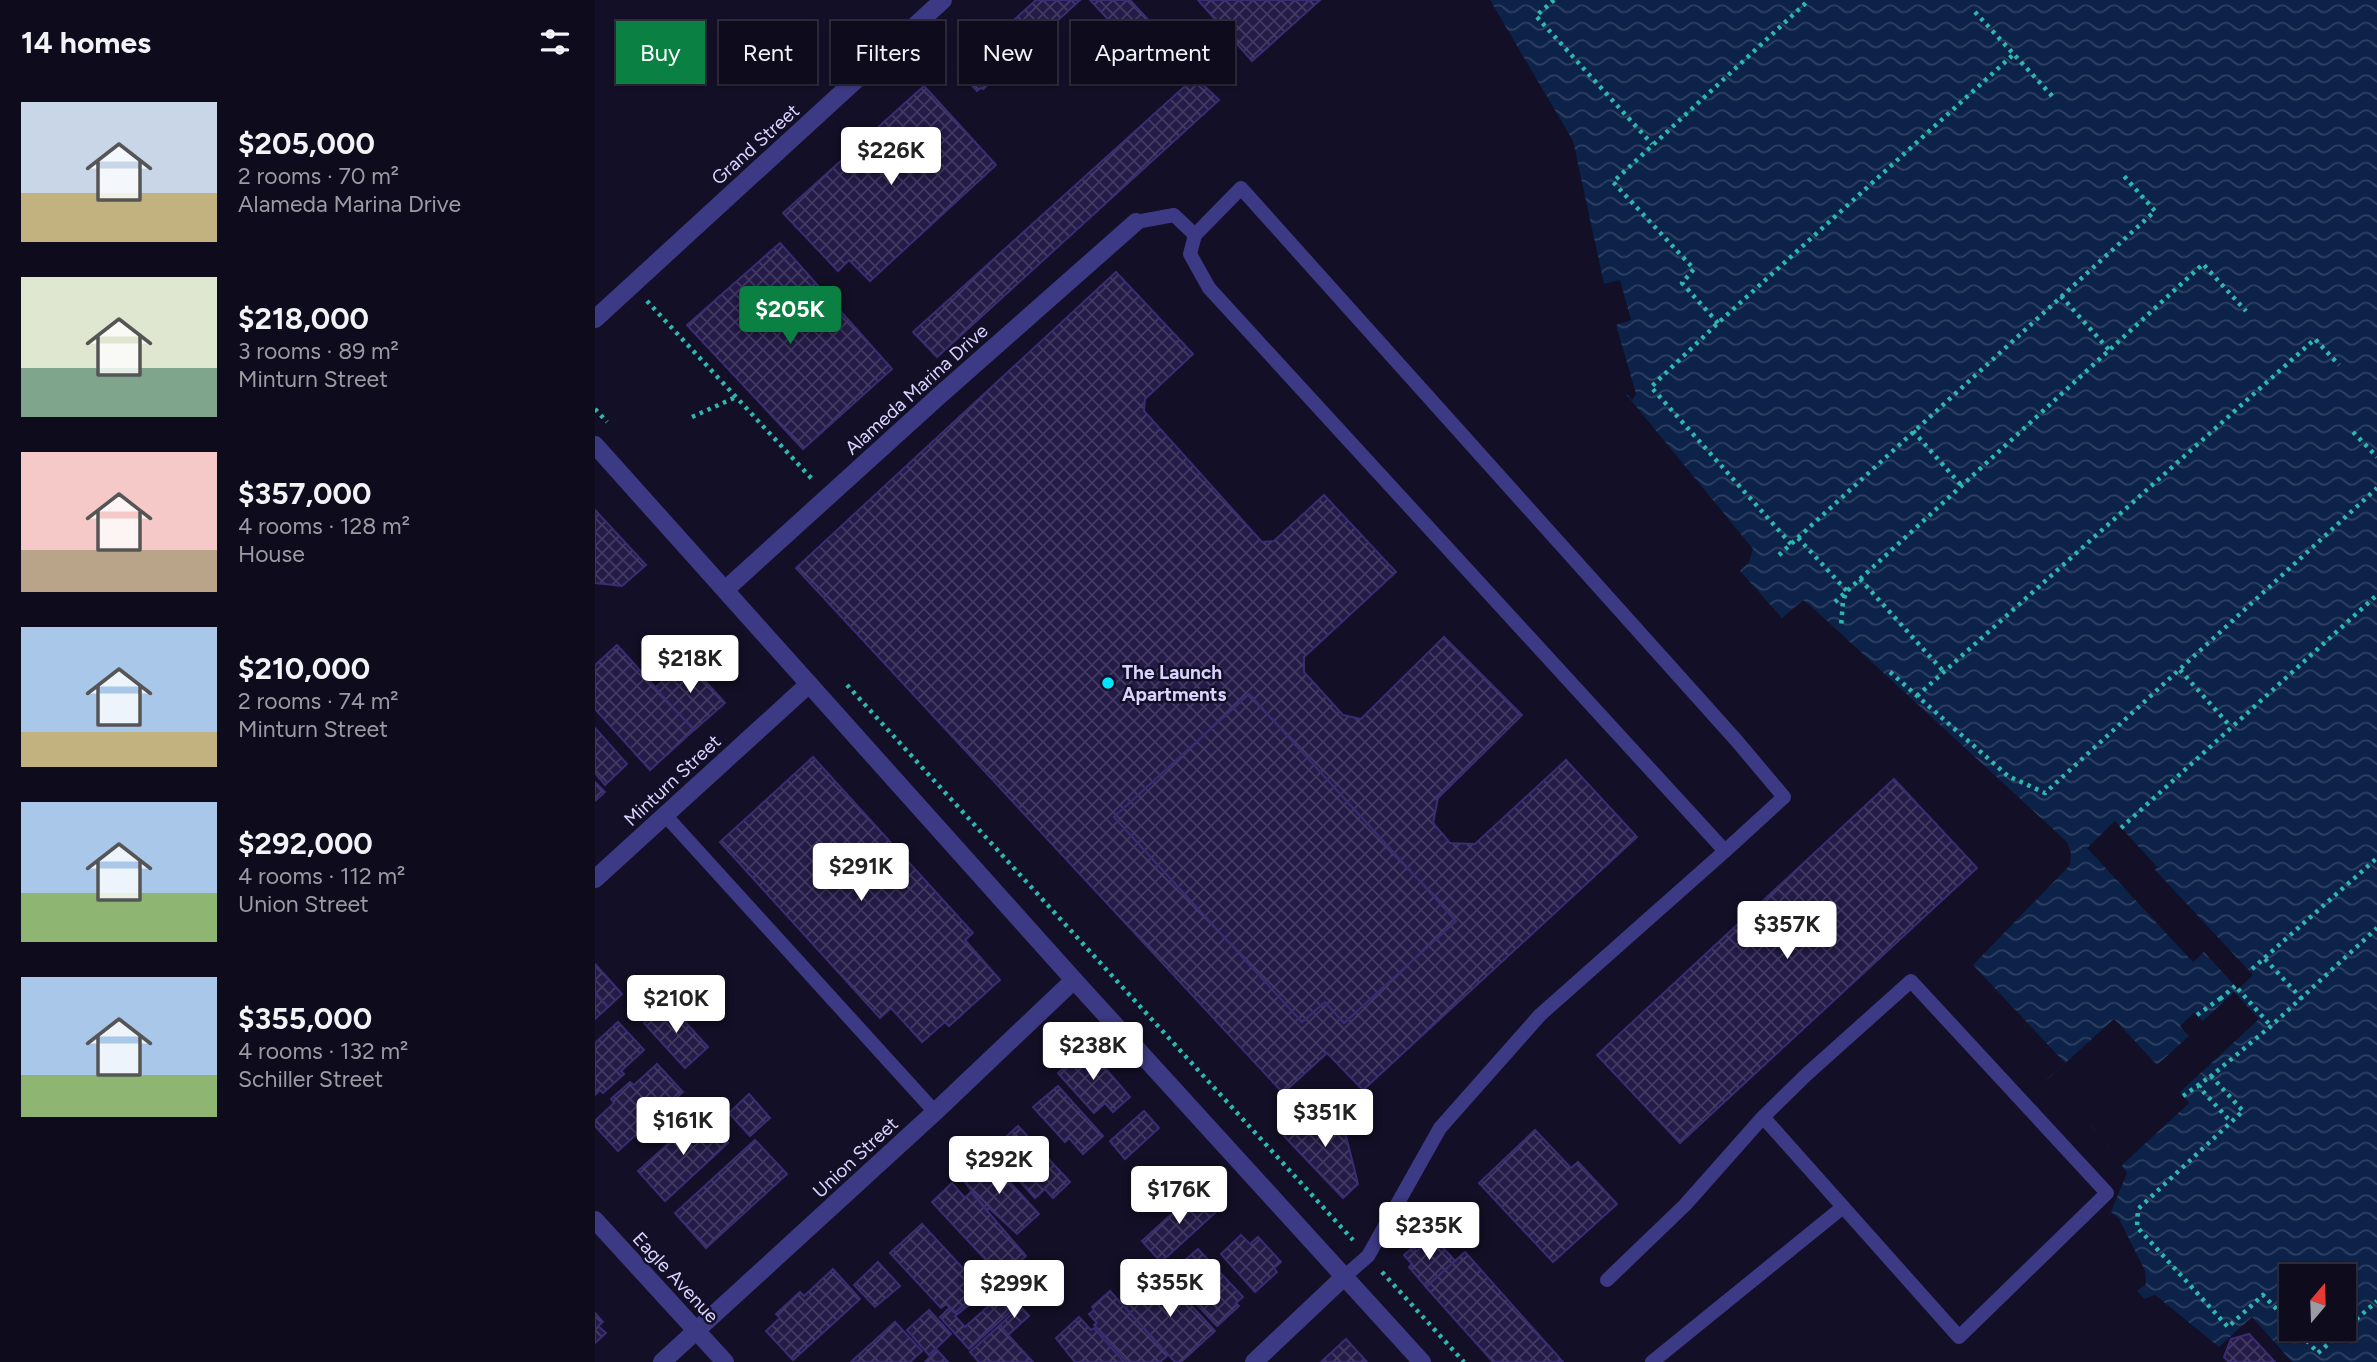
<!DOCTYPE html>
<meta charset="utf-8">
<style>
:root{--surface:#0e0b1c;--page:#171425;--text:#f1f3f6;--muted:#9b9ba3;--line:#2e2b3b;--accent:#0b8043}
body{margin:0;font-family:Figtree,sans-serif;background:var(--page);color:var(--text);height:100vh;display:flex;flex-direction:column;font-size:26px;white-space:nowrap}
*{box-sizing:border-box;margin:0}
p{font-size:23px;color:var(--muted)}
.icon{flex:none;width:38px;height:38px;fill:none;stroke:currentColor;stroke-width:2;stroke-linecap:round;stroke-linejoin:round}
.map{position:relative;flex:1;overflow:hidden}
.drawer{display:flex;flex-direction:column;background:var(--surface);width:595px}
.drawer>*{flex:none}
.banner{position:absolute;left:21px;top:21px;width:665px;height:63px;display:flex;gap:14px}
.needle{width:46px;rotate:19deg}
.fabs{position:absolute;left:1684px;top:1264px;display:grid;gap:14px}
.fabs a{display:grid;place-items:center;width:77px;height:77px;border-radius:0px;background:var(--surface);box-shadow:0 2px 5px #0004,0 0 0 2px var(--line);font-size:35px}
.price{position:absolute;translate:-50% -60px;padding:0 16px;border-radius:7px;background:#fff;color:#222;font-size:23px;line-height:46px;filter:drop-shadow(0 2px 4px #0008)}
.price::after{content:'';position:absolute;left:50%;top:42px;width:21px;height:16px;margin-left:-10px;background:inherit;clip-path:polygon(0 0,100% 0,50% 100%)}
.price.active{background:var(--accent);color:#fff}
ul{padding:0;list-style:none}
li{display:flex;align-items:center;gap:21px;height:175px;padding:0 21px}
li span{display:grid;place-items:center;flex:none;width:196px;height:140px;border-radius:0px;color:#555}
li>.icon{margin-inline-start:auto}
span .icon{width:84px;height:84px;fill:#fffc;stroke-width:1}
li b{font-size:30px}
h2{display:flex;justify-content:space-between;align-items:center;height:84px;padding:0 21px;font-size:30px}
.chip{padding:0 24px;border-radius:0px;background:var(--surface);box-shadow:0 2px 5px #0004,0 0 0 2px var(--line);font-size:24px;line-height:63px}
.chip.active{background:var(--accent);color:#fff}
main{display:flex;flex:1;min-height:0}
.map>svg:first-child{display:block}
.water{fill:url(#water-waves);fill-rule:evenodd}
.pier{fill:#130f26}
.building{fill:url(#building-cross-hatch);stroke:#3b2d73;stroke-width:2;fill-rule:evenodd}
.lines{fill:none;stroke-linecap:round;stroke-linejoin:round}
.path{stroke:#2fb8b0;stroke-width:4.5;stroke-dasharray:3.5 5;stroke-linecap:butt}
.service{stroke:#3d3a85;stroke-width:14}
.minor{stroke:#3d3a85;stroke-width:18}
.tertiary{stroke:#3d3a85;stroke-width:18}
.poi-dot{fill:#00e5ff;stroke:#130f26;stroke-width:2.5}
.labels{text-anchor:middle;stroke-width:5;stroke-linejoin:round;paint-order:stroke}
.street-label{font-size:19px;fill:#d9d4ff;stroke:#130f26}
.poi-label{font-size:19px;font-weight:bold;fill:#d9d4ff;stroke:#130f26;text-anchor:start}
</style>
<main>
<section class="drawer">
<h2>14 homes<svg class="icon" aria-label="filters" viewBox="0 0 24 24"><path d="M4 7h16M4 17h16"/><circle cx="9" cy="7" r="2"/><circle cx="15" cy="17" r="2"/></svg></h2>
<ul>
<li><span style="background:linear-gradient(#c9d6e8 65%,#c2b280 0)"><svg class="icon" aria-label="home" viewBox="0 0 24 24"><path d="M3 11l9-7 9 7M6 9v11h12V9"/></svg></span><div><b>$205,000</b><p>2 rooms · 70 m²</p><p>Alameda Marina Drive</p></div></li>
<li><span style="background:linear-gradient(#dfe7d0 65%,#7fa58c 0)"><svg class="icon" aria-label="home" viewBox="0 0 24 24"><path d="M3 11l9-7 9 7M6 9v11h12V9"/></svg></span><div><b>$218,000</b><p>3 rooms · 89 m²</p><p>Minturn Street</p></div></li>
<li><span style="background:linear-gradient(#f6c9c9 70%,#b9a48a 0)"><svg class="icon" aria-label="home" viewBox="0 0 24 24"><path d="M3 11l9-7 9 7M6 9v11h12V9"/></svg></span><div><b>$357,000</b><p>4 rooms · 128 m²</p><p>House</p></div></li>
<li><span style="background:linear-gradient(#a9c7e8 75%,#c2b280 0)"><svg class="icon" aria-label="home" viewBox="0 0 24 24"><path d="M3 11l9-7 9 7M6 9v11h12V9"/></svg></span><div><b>$210,000</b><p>2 rooms · 74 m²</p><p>Minturn Street</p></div></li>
<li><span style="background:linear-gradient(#a9c7e8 65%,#8fb573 0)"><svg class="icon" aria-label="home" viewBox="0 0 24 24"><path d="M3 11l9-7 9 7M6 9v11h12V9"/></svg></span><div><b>$292,000</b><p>4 rooms · 112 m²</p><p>Union Street</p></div></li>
<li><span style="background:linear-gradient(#a9c7e8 70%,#8fb573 0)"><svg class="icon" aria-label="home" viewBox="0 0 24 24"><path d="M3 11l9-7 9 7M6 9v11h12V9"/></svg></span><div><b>$355,000</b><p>4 rooms · 132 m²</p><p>Schiller Street</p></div></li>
</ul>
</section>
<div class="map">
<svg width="1782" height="1362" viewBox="0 0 1782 1362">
<defs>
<pattern id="water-waves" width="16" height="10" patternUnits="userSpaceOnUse" patternTransform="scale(1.75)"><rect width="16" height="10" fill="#0c2248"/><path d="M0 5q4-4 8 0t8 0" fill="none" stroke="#2f4163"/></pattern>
<pattern id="building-cross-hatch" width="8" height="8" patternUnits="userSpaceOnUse" patternTransform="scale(1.75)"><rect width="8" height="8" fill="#241b47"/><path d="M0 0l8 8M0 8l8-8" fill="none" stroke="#433b63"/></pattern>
</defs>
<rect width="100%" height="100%" fill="#130f26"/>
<!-- water -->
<path class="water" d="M875 0H1782V1362H1609L1501 1248 1532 1173 1527 1166 1529 1163 1488 1117 1469 1134 1434 1096 1470 1063 1378 965 1475 865 1476 853 1472 842 1218 608 1208 600 1187 618 1145 571 1154 562 1158 549 1030 393 977 217ZM1696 1276H1748V1328H1696Z"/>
<!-- pier -->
<g class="pier">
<polygon points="872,0 895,0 978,141 1009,284 1025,280 1036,320 1021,325 1041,394 1037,400 1031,393 1016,404 974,218"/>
<polygon points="1520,821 1562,867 1560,870 1658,975 1643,989 1609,952 1598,962 1492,848"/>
<polygon points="1639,992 1664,1019 1585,1092 1594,1103 1529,1163 1488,1117 1469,1134 1434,1096 1519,1019 1562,1065 1594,1036 1585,1026 1599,1013 1608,1021"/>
<polygon points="1516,1212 1524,1219 1550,1271 1551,1284 1542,1291 1549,1299 1560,1295 1624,1347 1657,1317 1697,1362 1604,1362 1540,1293 1505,1263 1499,1252"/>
</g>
<!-- building -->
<g class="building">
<polygon points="441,0 485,0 388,89 386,88 382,91 363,71"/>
<polygon points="495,0 535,0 582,51 561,70"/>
<polygon points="603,0 725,0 657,61"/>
<polygon points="600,77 624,100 342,357 318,332"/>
<polygon points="329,86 401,165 275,281 254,260 243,271 188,213"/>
<polygon points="185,243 297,369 208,449 92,325"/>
<path d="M521 272 598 354 550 399 549 411 667 542 679 541 729 495 801 572 709 657V672L748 715 766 719 849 637 927 715 843 798 838 823 855 843 880 844 971 760 1042 837 768 1090 732 1053 688 1093 201 568ZM654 694 861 921 749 1023 730 1002 707 1022 519 817Z"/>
<polygon points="0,510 51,565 27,586 0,583"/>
<polygon points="22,645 99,730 55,770 0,709 0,665"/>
<polygon points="91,660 130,703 99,730 60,688"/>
<polygon points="654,694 861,921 749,1023 730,1002 707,1022 519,817"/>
<polygon points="0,728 32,764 10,785 0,773"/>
<polygon points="218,757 378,933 370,940 405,980 354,1026 350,1022 327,1042 296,1008 285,1018 125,842"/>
<polygon points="1299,779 1382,868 1085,1143 1002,1055"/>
<polygon points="0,782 10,792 0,801"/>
<polygon points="0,964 27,994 13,1007 0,992"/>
<polygon points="0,992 13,1007 0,1019"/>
<polygon points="72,1002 113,1047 90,1068 49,1023"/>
<polygon points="23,1022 49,1050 26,1071 29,1074 8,1093 5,1090 0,1095 0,1043"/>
<polygon points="492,1047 535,1097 518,1112 510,1103 499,1113 463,1073"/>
<polygon points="62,1064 88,1092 23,1151 0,1126 0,1121 19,1103 16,1099 35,1082 39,1085"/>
<polygon points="463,1086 508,1136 488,1154 474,1138 470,1142 438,1107"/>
<polygon points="154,1094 175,1118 155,1136 134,1113"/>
<polygon points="724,1104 750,1132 763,1184 748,1198 689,1136"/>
<polygon points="549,1111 564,1128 530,1159 515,1141"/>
<polygon points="106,1114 133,1143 70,1201 43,1171"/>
<polygon points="423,1126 475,1182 458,1198 450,1189 440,1198 396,1150"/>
<polygon points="940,1130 976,1168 983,1162 1022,1204 958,1262 884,1183"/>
<polygon points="160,1140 192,1174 111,1248 80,1213"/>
<polygon points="385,1158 397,1172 402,1168 444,1214 422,1234 394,1208 392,1210 365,1176"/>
<polygon points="357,1183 370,1198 376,1192 431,1256 422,1264 417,1259 402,1272 337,1202"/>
<polygon points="603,1190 622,1211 566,1262 547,1241"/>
<polygon points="327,1224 387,1289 360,1313 351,1304 346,1308 295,1253"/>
<polygon points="646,1235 655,1244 663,1237 686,1262 679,1268 682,1272 660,1292 626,1254"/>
<polygon points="832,1242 837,1247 843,1242 860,1261 831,1287 814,1267 817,1264 809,1255 818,1247 822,1251"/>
<polygon points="603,1249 648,1297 641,1303 644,1306 622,1326 577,1278 592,1264 589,1261"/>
<polygon points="870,1252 968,1362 898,1362 831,1287"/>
<polygon points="283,1262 305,1286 280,1307 259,1285"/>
<path d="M394 1268 426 1302 374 1349 345 1317 354 1308 360 1313 387 1289 379 1281ZM388 1294 397 1303 370 1327 360 1316Z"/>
<polygon points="238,1269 265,1299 198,1360 171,1331 185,1318 181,1314 205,1292 209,1296"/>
<polygon points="567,1274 620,1331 586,1362 580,1362 530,1308"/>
<polygon points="515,1291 573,1355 565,1362 532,1362 499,1325 502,1323 494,1314 499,1310 497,1307"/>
<polygon points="425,1306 434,1316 413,1335 405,1325"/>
<polygon points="334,1310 356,1334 334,1355 312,1330"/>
<polygon points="0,1313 8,1322 3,1326 11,1333 0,1343"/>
<polygon points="484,1317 496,1330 499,1328 529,1362 480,1362 461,1338"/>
<polygon points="300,1322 327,1351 315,1362 256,1362"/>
<polygon points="405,1325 413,1335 438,1362 384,1362 375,1352"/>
<polygon points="1654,1334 1680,1362 1634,1362 1629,1357 1636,1339"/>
<polygon points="751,1339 772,1362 726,1362"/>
<polygon points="342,1350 353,1362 330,1362"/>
</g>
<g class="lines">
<!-- path -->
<g class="path">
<polyline points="959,0 941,16 1057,144"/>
<polyline points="1380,12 1459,98"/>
<polyline points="1466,296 1514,350"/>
<polyline points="52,301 217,479"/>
<polyline points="1123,323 1087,283 1099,269 1018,182 1214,0"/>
<polyline points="0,409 12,422"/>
<polyline points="97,417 141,397"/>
<polyline points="1318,431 1366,485"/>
<polyline points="1758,432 1782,457"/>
<polyline points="1203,538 1252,591 1248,601 1246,627"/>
<polyline points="1196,544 1056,387 1123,323 1419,54"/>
<polyline points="1184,555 1560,211 1529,176"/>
<polyline points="1265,579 1349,672"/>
<polyline points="1240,602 1608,264 1651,311"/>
<polyline points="1585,670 1636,727"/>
<polyline points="1295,672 1413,776 1450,793 1782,488"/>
<polyline points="252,685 758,1240"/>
<polyline points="1322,696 1720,339 1744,365"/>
<polyline points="1526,828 1782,595"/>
<polyline points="1670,959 1707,999"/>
<polyline points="1657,969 1782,858"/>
<polyline points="1643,989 1676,1026"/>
<polyline points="1625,999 1640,986"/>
<polyline points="1602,1015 1626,998"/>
<polyline points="1615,1077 1676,1026 1782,928"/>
<polyline points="1606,1085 1604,1087 1636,1122"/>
<polyline points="1588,1096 1616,1076 1648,1111 1543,1209 1542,1227 1633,1327 1668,1295 1696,1324"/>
<polyline points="787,1272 869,1362"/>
<polyline points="1700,1328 1723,1353 1782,1301"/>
</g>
<!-- service -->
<g class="service">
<polyline points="541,222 579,215 600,235"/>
<polyline points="70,815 340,1112"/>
<polyline points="750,1276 773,1256 845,1128 945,1015 1130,851 614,288 595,254 600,235 646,188 1141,740 1189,797 1130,851"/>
<polyline points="1012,1280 1090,1205 1168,1117 1364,1337 1512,1193 1316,981 1212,1074 1168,1117"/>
<polyline points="1057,1362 1248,1207"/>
</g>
<!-- minor -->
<g class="minor">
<polyline points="0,319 348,0"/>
<polyline points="130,590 345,395 541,222"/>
<polyline points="0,879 214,684"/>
<polyline points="0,1220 130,1362"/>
<polyline points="67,1362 340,1112 479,980"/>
<polyline points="659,1362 750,1276"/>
</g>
<!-- tertiary -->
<polyline class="tertiary" points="0,445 479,980 827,1362"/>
</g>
<!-- markers -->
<circle class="poi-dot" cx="513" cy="683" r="7"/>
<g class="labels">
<!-- street labels -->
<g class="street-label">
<text transform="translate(160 144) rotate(-42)" y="7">Grand Street</text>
<text transform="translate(321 389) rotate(-42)" y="7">Alameda Marina Drive</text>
<text transform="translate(77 780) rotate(-43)" y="7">Minturn Street</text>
<text transform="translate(260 1157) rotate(-43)" y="7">Union Street</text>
<text transform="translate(81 1277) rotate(47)" y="7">Eagle Avenue</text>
</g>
<!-- poi labels -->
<g class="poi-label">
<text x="527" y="679">The Launch<tspan x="527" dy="22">Apartments</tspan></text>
</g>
</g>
</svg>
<div class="fabs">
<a><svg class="needle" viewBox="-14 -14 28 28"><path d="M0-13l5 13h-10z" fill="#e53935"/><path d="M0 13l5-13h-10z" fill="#9b9ba3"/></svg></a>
</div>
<b class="price" style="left:296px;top:187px">$226K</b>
<b class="price active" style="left:195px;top:346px">$205K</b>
<b class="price" style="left:95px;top:695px">$218K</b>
<b class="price" style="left:266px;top:903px">$291K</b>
<b class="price" style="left:1192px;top:961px">$357K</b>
<b class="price" style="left:81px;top:1035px">$210K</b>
<b class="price" style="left:498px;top:1082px">$238K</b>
<b class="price" style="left:730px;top:1149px">$351K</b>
<b class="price" style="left:88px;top:1157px">$161K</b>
<b class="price" style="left:404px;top:1196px">$292K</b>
<b class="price" style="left:584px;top:1226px">$176K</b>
<b class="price" style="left:834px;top:1262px">$235K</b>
<b class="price" style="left:575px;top:1319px">$355K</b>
<b class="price" style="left:419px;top:1320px">$299K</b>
<div class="banner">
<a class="chip active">Buy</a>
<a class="chip">Rent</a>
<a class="chip">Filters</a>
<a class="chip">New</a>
<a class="chip">Apartment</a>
</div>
</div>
</main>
